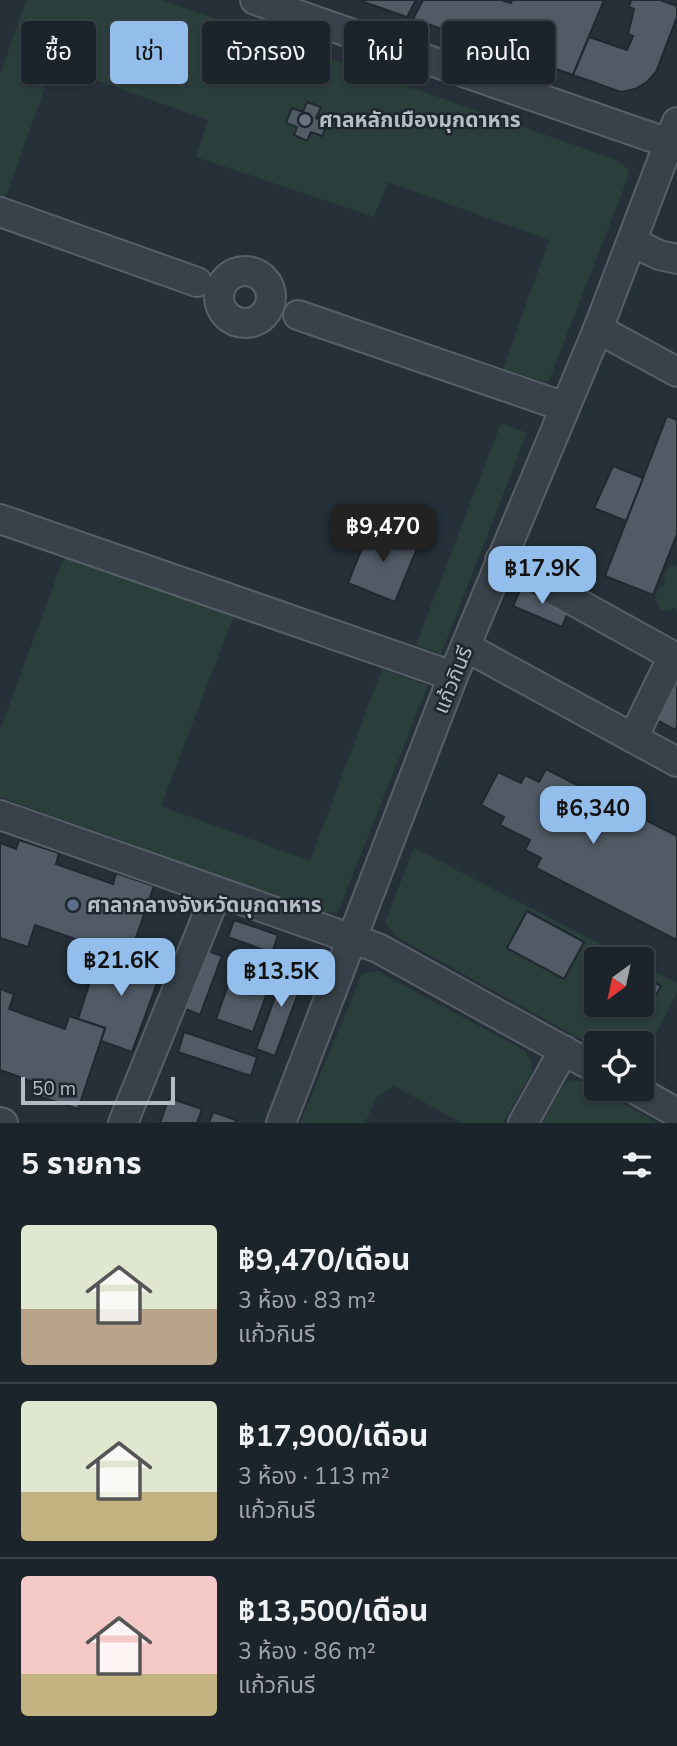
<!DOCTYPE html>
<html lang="th">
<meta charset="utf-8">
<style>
:root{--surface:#1c242b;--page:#293037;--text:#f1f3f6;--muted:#a0a4a9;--line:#3a4147;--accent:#93beeb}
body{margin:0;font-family:"Nunito Sans","Noto Sans Thai",sans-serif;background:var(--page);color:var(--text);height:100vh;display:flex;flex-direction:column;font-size:26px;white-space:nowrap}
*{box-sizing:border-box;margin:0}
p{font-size:23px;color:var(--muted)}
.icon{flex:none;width:38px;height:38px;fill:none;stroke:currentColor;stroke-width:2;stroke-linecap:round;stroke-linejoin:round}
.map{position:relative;height:1123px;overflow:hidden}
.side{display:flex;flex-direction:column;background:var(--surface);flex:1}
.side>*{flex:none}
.top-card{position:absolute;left:21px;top:21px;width:635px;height:63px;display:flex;gap:14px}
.needle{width:46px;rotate:213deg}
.controls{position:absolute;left:584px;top:947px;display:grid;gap:14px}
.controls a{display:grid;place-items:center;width:70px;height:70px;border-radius:7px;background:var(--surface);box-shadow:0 2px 5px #0004,0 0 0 2px var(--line);font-size:35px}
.scale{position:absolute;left:21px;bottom:18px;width:154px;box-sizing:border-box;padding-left:7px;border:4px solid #b4bdc5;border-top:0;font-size:19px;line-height:24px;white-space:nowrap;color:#b4bdc5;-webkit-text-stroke:5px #1e262e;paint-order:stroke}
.price{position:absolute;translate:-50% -60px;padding:0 16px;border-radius:14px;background:var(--accent);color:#111;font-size:23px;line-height:46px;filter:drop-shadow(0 2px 4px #0008)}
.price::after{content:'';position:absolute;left:50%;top:42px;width:21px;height:16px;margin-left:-10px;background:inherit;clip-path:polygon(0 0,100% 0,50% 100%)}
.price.on{background:#222;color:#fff}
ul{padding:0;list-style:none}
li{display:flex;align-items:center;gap:21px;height:175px;padding:0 21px}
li+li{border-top:2px solid var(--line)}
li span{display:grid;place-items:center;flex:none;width:196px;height:140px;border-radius:7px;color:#555}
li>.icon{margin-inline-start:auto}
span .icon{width:84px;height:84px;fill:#fffc;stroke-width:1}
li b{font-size:30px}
h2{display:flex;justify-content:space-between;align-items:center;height:84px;padding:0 21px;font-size:30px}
.tag{padding:0 24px;border-radius:7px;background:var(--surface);box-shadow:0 2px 5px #0004,0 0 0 2px var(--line);font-size:24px;line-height:63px}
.tag.on{background:var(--accent);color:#111}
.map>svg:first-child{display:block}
.green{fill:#2a3e3c}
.building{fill:#515b66;stroke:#202830;stroke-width:2}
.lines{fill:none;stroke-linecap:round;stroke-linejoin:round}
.minor-casing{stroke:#575f68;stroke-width:32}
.minor{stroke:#39424a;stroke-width:28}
.worship-dot{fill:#6b7280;stroke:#1e262e;stroke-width:2.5}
.service-dot{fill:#5c6f8a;stroke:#1e262e;stroke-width:2.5}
.labels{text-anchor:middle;stroke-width:5;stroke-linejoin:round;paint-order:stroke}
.poi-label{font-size:21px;font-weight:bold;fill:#b4bdc5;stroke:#1e262e;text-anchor:start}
.street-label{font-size:21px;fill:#b4bdc5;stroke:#1e262e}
</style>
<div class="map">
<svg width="677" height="1123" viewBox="0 0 677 1123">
<rect width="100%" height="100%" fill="#263039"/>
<!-- green -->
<g class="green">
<polygon points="26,0 162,0 617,160 628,169 629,175 548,383 503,369 549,240 388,182 374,217 196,157 208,120 53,65 5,199 0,198 0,75"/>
<polygon points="501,423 527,433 441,654 416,645"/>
<polygon points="64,557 234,615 161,806 310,861 382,669 428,685 338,912 324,913 0,797 0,730"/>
<polygon points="677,564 677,610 672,607 670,611 661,610 655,599 658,590 664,585 665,572 669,566 676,567"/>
<polygon points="414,848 630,959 597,959 597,1004 642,1004 642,965 677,983 677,993 642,1061 642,1043 597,1043 597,1048 395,936 385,922"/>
<polygon points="377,971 524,1050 532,1062 532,1072 503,1123 462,1123 394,1086 377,1097 365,1123 300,1123 362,974"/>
<polygon points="570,1080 584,1082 658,1123 542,1123 562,1087"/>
</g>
<!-- building -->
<g class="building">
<polygon points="358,0 416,0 407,17"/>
<polygon points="423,0 501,0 511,3 512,0 604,0 573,75 413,19"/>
<polygon points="631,0 660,0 677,6 677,17 656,72 647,82 635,89 621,92 573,75 589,37 627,50 633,36 628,34 634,9 629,7"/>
<polygon points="307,102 321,107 316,118 328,123 322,136 311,132 307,141 294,135 297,127 286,123 292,108 303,112"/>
<polygon points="667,416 677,420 677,534 653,595 605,576"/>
<polygon points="613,466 643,478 626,521 594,508"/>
<polygon points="371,526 418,546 395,602 348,583"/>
<polygon points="522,586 570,607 562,627 513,606"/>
<polygon points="677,677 677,726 675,730 655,719"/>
<polygon points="546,769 677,836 677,940 536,868 541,858 525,850 530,840 500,825 504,817 481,805 498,772 521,783 525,775 539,782"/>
<polygon points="19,840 59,853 56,864 113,884 116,873 154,886 126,966 90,954 93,945 35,925 28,947 0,938 0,843 16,849"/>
<polygon points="527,911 584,942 564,979 507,948"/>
<polygon points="234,920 278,935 272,953 228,937"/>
<polygon points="203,949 222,956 200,1015 181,1007"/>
<polygon points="131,952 164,964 132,1052 101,1041 105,1028 78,1019 98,957 126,966"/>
<polygon points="237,960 274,973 253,1032 216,1019"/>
<polygon points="288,962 307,969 275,1056 256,1049"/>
<polygon points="642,976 661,986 645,1015 625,1004 642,1004"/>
<polygon points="0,989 14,994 9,1009 65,1029 69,1016 105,1028 78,1109 41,1097 45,1086 0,1070"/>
<polygon points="184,1032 257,1057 251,1076 178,1052"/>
<polygon points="169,1098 202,1109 197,1123 160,1123"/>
<polygon points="213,1112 236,1120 235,1123 209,1123"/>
</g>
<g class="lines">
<!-- minor casing -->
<g class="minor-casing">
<g id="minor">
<polyline points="255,0 677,146"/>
<polyline points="0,212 197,282"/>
<polyline points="633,242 659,255 677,259"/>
<circle cx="245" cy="297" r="26"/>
<polyline points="298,315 565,407"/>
<polyline points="598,329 677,372"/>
<polyline points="0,519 453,676"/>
<polyline points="500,560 673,656 633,738"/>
<polyline points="466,647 677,762"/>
<polyline points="0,815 378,948 597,1069"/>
<polyline points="633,1088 677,1113"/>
<polyline points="0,1122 3,1123"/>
<polyline points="123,1123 217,892"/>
<polyline points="281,1123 453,676 598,329 677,122"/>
<polyline points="523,1123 564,1050"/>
</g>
</g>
<!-- minor -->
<use href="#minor" class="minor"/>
</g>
<!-- markers -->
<circle class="worship-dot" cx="305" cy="120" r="7"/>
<circle class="service-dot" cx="73" cy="905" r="7"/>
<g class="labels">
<!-- poi labels -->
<g class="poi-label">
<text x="319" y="127">ศาลหลักเมืองมุกดาหาร</text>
<text x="87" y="912">ศาลากลางจังหวัดมุกดาหาร</text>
</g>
<!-- street labels -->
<g class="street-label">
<text transform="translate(453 680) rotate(-68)" y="7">แก้วกินรี</text>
</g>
</g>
</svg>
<div class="controls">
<a><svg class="needle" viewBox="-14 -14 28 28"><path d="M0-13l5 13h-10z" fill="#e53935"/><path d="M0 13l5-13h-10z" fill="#a0a4a9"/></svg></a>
<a><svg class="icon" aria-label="locate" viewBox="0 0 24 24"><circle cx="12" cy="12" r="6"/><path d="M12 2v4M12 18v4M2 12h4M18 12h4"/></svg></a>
</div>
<div class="scale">50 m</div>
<b class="price on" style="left:383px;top:564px">฿9,470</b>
<b class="price" style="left:542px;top:606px">฿17.9K</b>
<b class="price" style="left:593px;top:846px">฿6,340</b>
<b class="price" style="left:121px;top:998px">฿21.6K</b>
<b class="price" style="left:281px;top:1009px">฿13.5K</b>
<div class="top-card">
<a class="tag">ซื้อ</a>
<a class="tag on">เช่า</a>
<a class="tag">ตัวกรอง</a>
<a class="tag">ใหม่</a>
<a class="tag">คอนโด</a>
</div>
</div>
<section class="side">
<h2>5 รายการ<svg class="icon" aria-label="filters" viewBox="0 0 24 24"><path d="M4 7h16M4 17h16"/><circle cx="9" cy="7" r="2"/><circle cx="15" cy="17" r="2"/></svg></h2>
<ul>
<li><span style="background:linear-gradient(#dfe7d0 60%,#b9a48a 0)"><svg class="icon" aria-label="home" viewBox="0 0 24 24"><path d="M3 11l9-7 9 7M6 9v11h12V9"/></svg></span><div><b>฿9,470/เดือน</b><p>3 ห้อง · 83 m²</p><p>แก้วกินรี</p></div></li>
<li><span style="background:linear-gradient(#dfe7d0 65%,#c2b280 0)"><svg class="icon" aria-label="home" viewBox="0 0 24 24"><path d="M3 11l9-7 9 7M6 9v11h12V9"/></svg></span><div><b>฿17,900/เดือน</b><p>3 ห้อง · 113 m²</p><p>แก้วกินรี</p></div></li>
<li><span style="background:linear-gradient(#f6c9c9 70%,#c2b280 0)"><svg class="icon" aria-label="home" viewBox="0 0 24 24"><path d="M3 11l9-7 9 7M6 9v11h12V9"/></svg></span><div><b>฿13,500/เดือน</b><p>3 ห้อง · 86 m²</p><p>แก้วกินรี</p></div></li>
</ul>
</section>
